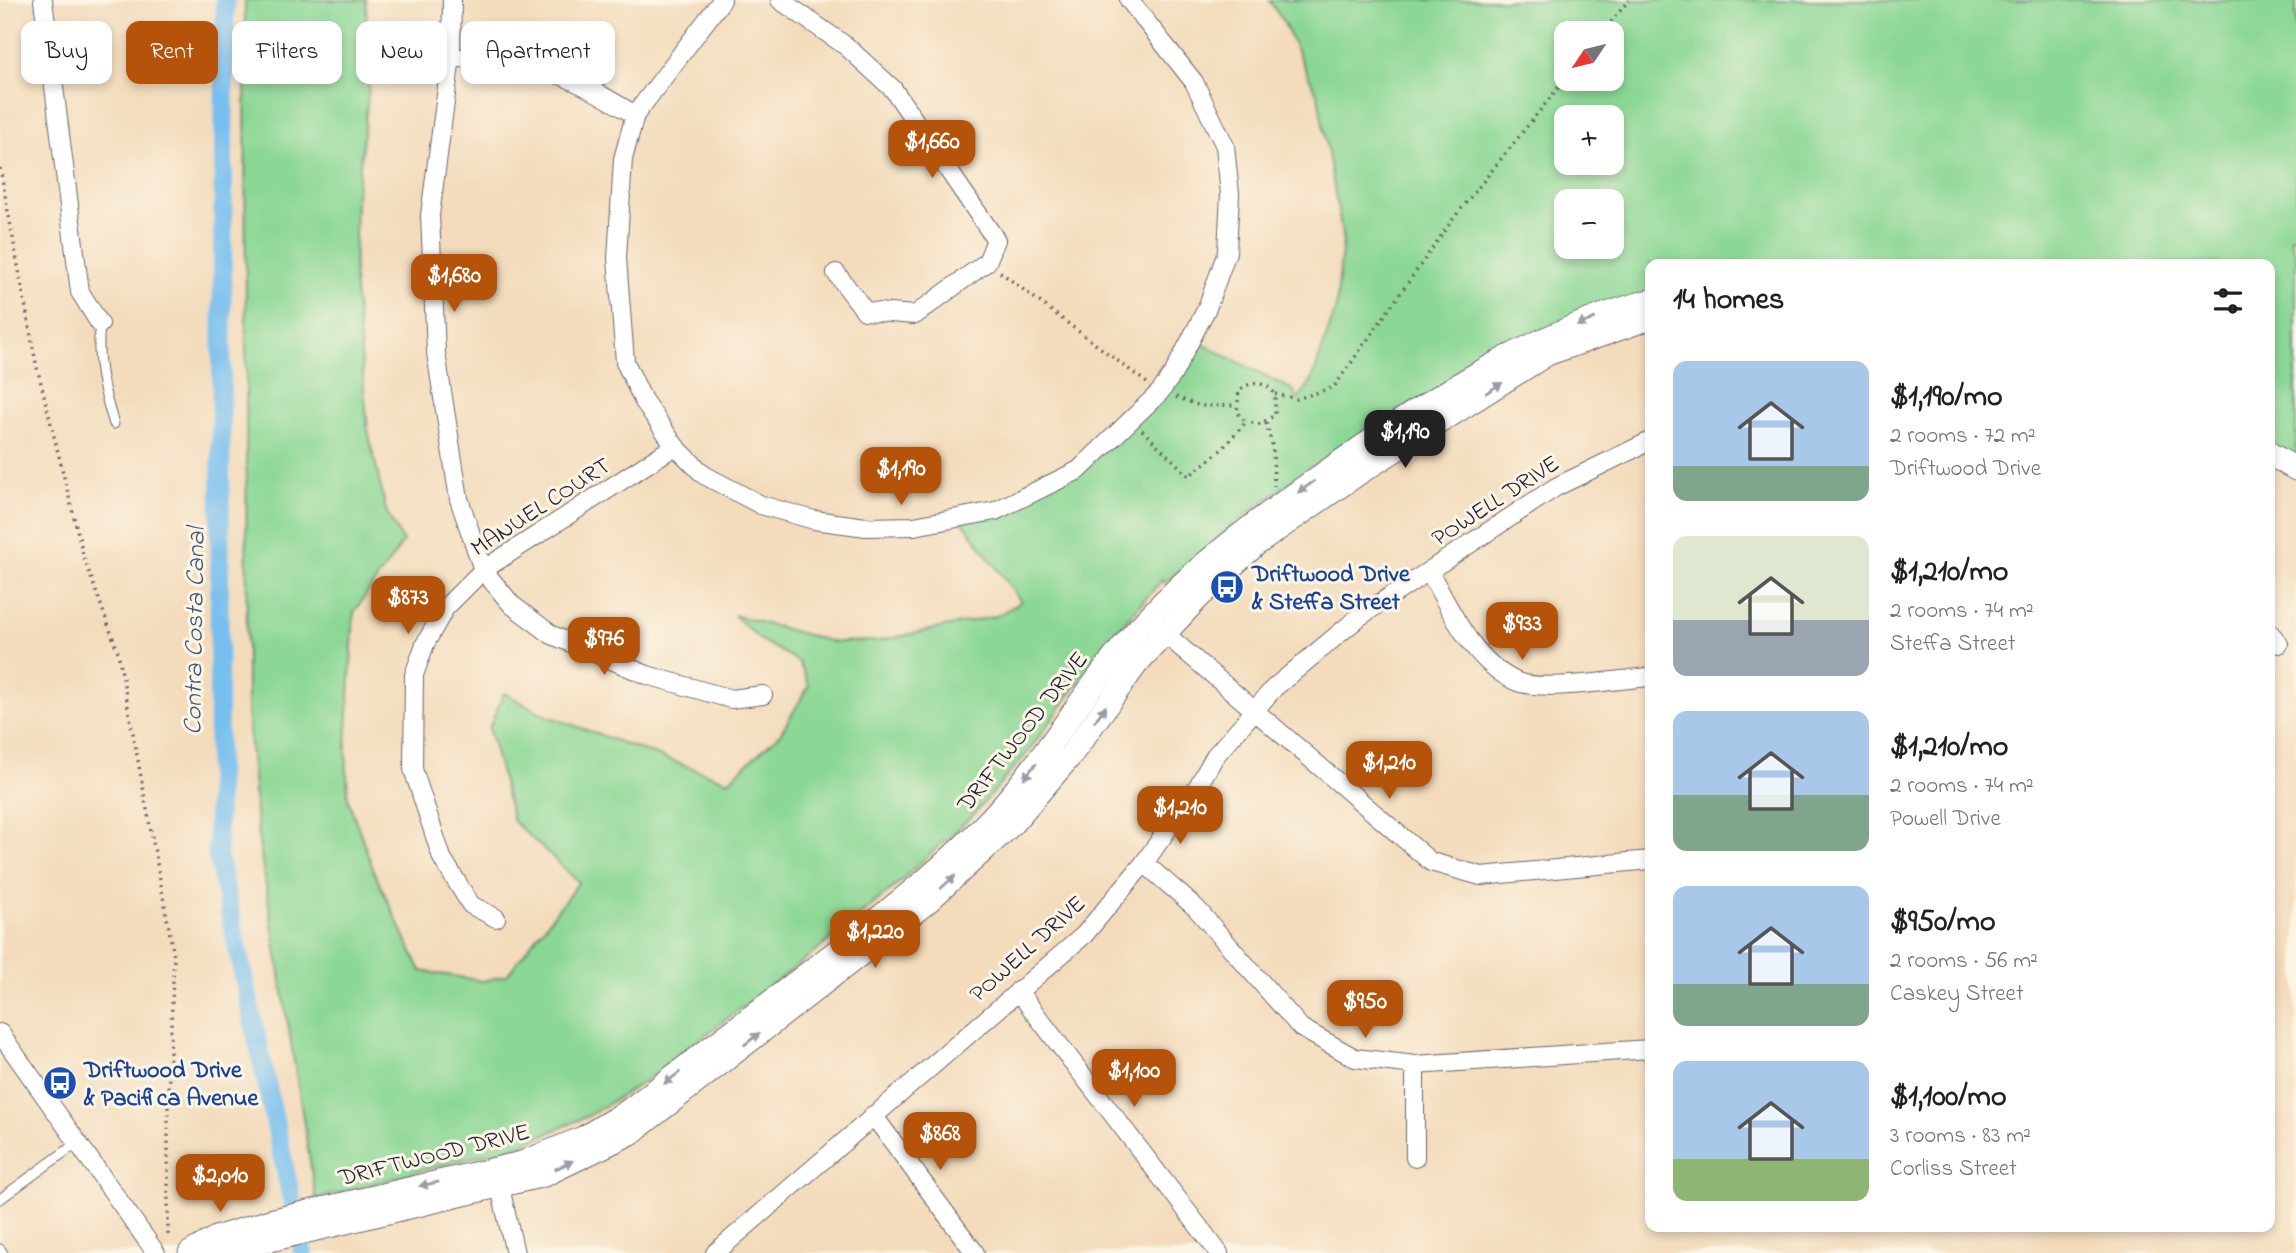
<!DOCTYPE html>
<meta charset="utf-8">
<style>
:root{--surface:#fff;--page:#f6f6f6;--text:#202124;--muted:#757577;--accent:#b45309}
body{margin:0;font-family:"Indie Flower",sans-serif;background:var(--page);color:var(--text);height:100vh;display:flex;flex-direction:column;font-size:26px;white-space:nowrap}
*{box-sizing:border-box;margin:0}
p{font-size:23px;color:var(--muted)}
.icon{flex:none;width:38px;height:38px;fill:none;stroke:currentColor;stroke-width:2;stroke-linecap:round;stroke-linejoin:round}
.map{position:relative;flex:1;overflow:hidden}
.drawer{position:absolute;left:1645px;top:259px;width:630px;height:973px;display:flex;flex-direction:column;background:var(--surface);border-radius:14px;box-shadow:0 4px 10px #0003}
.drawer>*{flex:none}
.top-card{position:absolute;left:21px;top:21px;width:665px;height:63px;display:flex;gap:14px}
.needle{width:46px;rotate:235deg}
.controls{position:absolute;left:1554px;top:21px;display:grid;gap:14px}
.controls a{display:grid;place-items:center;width:70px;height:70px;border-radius:14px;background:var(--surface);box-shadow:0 4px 10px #0003;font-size:35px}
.price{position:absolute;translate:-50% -60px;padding:0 16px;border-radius:14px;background:var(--accent);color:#fff;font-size:23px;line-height:46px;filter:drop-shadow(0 2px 4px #0008)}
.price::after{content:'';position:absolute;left:50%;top:42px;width:21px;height:16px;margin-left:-10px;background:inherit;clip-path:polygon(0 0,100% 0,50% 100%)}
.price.active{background:#222;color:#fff}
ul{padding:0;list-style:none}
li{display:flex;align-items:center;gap:21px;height:175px;padding:0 28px}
li span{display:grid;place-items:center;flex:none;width:196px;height:140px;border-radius:14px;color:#555}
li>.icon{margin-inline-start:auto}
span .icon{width:84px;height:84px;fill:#fffc;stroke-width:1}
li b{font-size:30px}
h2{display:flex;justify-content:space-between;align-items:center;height:84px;padding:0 28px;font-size:30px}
.chip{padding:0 24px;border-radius:14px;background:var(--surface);box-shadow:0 4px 10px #0003;font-size:24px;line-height:63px}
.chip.active{background:var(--accent);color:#fff}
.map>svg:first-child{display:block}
.green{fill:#8bd795;stroke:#567c68;stroke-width:2;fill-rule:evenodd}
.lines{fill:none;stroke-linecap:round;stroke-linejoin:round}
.canal{stroke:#78bfef;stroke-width:19}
.service-casing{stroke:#6b6368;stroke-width:11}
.minor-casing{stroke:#6b6368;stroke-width:20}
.tertiary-casing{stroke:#6b6368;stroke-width:25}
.path{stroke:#6b6368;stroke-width:3.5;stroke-dasharray:2 5;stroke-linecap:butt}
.service{stroke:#fff;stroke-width:9}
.minor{stroke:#fff;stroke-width:18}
.tertiary{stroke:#fff;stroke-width:23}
.oneway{fill:#9c9ca7}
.labels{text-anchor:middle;stroke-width:6;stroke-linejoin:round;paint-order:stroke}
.street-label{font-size:24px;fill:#22223b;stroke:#fcf5e5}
.transit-label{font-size:24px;font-weight:bold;fill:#164399;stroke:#fcf5e5;text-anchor:start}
.water-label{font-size:26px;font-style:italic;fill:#40597a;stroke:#fcf5e5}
</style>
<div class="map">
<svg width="2296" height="1253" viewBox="0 0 2296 1253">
<rect width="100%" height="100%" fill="#fcf5e5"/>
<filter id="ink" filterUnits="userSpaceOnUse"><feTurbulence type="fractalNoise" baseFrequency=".0143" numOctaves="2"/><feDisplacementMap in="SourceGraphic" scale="14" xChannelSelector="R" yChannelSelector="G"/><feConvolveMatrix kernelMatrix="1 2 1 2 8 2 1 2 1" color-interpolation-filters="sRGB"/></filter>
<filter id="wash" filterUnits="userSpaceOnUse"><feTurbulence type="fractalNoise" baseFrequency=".00686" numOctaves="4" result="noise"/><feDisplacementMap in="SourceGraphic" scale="28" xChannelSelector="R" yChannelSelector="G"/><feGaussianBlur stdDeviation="1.57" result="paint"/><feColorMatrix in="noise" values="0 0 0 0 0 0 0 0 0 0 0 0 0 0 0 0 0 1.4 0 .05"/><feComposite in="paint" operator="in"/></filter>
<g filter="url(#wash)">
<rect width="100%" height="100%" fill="#f3dbbb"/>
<!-- green -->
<path class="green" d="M245 0H366L369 87 356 199 354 280 368 430 386 511 403 542 354 612 346 747 348 799 375 874 421 971 483 981 507 975 579 882 513 821 489 728 504 693 545 715 728 781 780 734 809 686 799 662 759 639 734 615 833 642 879 641 996 616 1021 602 961 519 1079 470 1133 421 1191 338 1293 390 1298 399 1312 380 1336 308 1343 239 1318 96 1283 21 1269 0H2296V237L2290 238 2296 255V460L2270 444V264H1650V292L1416 402 1299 476 1236 522 1165 583 1162 580 1109 640 1029 751 974 814 894 887 819 949 639 1085 588 1116 523 1144 316 1199 258 836 247 710ZM1566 33H1612V79H1566ZM1566 117H1612V163H1566ZM1566 201H1612V247H1566Z"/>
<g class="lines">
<!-- canal -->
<polyline class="canal" points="225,0 217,853 303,1253"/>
</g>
</g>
<g filter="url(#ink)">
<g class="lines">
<!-- service casing -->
<g class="service-casing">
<g id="service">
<path d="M100 324C96 361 103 389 114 424"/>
<polyline points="0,1199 77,1143"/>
<polyline points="0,1249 3,1253"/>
</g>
</g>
<!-- minor casing -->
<g class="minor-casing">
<g id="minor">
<polyline points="43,0 80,292 100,324"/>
<polyline points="452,0 451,57 430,215 436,353 459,499 483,570 512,605 552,635 647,675 731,699 763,695"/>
<polyline points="722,0 635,115 623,159 617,258 625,362 643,400 675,446 704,475 761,505 814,520 866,527 914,526 995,511 1079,470 1160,392 1173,374 1207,308 1227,252 1230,194 1225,146 1194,82 1129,0"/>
<polyline points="780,0 846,46 893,89 996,240 987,262 915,315 865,311 836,273"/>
<path d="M451 57C474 60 499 60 522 64 563 71 600 94 635 115"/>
<path d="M1429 571C1451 611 1472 660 1515 681 1540 693 1621 679 1650 677"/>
<polyline points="1156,626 1431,862 1481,876 1650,860"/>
<polyline points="2270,633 2279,644"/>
<polyline points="1144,863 1196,908 1301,1028 1355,1058 1415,1065 1650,1049"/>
<polyline points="496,918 471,905 442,858 413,769 414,675 425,644 445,608 483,570 675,446"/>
<polyline points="1018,991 1219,1253"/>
<polyline points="0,1033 156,1253"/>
<polyline points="873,1115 975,1253"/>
<polyline points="1415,1158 1415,1065"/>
<polyline points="497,1174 515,1253"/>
<polyline points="715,1253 1084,935 1144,863 1198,786 1215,756 1274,688 1359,617 1556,487 1650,441"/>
</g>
</g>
<!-- tertiary casing -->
<g class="tertiary-casing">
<g id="tertiary">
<polyline points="2270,454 2296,469"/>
<path d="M190 1253 216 1238 270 1221 522 1163 583 1138 631 1109C701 1056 771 1002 841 948 892 907 946 867 991 818 1048 757 1089 681 1146 620 1198 564 1257 521 1319 477 1419 406 1530 332 1650 301"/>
<polyline points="215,1253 544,1175 631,1133 926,903 1011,825 1071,755 1137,663 1199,597 1255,545 1359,473 1547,354 1650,318"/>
</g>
</g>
<!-- path -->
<g class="path">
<polyline points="1602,33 1629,0"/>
<polyline points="0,168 36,363 84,558 118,652 174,956 168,1098 168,1238"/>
<polyline points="1000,272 1147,383"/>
<polyline points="1275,394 1297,399 1334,387 1453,219 1566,78"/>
<polyline points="1176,397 1200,406 1236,405"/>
<polyline points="1266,423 1273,449 1274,486"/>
<path d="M1142 430 1189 476 1222 449 1246 422 1237 412 1239 391C1251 380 1265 381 1275 394V415L1260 424 1246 422"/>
</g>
<!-- service -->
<use href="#service" class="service"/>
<!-- minor -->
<use href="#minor" class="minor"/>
<!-- tertiary -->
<use href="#tertiary" class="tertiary"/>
</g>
<!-- one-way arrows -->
<defs><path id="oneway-solid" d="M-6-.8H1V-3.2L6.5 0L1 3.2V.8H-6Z" transform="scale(1.75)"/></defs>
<g class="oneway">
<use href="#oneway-solid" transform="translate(1586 322) rotate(157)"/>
<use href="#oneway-solid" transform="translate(1494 388) rotate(-32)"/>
<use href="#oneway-solid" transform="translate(1306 487) rotate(145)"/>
<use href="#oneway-solid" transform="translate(1100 714) rotate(-54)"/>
<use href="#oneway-solid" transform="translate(1030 771) rotate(129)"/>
<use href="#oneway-solid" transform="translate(948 882) rotate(-42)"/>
<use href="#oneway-solid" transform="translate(752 1039) rotate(-38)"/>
<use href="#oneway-solid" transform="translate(672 1078) rotate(143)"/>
<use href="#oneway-solid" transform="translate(564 1165) rotate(-26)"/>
<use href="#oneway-solid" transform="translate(429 1184) rotate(168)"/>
</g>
</g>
<!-- icons -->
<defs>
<g id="bus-disc" transform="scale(1.75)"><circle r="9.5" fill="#1a4fb4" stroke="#fcf5e5"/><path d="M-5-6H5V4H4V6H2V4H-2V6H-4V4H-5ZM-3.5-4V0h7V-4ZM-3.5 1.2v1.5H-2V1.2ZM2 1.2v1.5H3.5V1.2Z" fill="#fff"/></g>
</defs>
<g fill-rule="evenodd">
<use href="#bus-disc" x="1227" y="587"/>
<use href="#bus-disc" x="60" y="1083"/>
</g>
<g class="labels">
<!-- street labels -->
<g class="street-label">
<text transform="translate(1495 500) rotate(-33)" y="8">POWELL DRIVE</text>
<text transform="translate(540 506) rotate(-33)" y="8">MANUEL COURT</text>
<text transform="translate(1022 731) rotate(-52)" y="8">DRIFTWOOD DRIVE</text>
<text transform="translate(1027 948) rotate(-42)" y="8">POWELL DRIVE</text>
<text transform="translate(434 1154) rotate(-14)" y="8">DRIFTWOOD DRIVE</text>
</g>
<!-- transit labels -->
<g class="transit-label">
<text x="1252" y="581">Driftwood Drive<tspan x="1252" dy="28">&amp; Steffa Street</tspan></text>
<text x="84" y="1077">Driftwood Drive<tspan x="84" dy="28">&amp; Pacifica Avenue</tspan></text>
</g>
<!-- water labels -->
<g class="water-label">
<text transform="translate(193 631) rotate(-89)" y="9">Contra Costa Canal</text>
</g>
</g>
</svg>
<div class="controls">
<a><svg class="needle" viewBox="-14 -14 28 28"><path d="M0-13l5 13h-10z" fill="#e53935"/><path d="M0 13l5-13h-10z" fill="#757577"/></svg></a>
<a>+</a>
<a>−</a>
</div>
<b class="price" style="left:932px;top:180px">$1,660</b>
<b class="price" style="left:454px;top:314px">$1,680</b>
<b class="price active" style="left:1405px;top:470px">$1,190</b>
<b class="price" style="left:901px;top:507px">$1,190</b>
<b class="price" style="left:408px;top:636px">$873</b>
<b class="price" style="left:1522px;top:662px">$933</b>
<b class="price" style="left:604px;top:677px">$976</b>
<b class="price" style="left:1389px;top:801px">$1,210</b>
<b class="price" style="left:1180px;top:846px">$1,210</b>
<b class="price" style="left:875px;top:970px">$1,220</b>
<b class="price" style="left:1365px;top:1040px">$950</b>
<b class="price" style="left:1134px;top:1109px">$1,100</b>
<b class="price" style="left:940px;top:1172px">$868</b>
<b class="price" style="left:220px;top:1214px">$2,010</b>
<div class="top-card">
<a class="chip">Buy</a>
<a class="chip active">Rent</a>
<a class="chip">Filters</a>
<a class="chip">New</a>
<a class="chip">Apartment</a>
</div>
<section class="drawer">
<h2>14 homes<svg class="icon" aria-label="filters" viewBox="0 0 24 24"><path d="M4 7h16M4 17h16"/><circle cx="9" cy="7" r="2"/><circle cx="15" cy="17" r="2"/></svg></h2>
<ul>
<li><span style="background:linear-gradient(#a9c7e8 75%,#7fa58c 0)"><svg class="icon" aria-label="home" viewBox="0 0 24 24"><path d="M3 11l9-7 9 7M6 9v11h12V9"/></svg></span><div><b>$1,190/mo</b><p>2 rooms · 72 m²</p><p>Driftwood Drive</p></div></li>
<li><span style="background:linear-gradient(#dfe7d0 60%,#9aa5b1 0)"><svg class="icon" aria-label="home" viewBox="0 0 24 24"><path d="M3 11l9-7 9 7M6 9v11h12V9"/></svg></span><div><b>$1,210/mo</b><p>2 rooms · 74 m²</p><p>Steffa Street</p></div></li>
<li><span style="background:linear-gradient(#a9c7e8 60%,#7fa58c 0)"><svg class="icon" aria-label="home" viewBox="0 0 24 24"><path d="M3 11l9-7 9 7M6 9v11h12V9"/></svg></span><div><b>$1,210/mo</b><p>2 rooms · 74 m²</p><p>Powell Drive</p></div></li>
<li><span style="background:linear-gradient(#a9c7e8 70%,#7fa58c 0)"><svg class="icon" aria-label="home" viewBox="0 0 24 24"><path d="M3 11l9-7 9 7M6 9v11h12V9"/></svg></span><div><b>$950/mo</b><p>2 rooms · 56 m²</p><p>Caskey Street</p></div></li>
<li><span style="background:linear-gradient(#a9c7e8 70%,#8fb573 0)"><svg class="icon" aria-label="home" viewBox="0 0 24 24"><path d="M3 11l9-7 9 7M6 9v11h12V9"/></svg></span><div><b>$1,100/mo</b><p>3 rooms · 83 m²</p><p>Corliss Street</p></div></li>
</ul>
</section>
</div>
